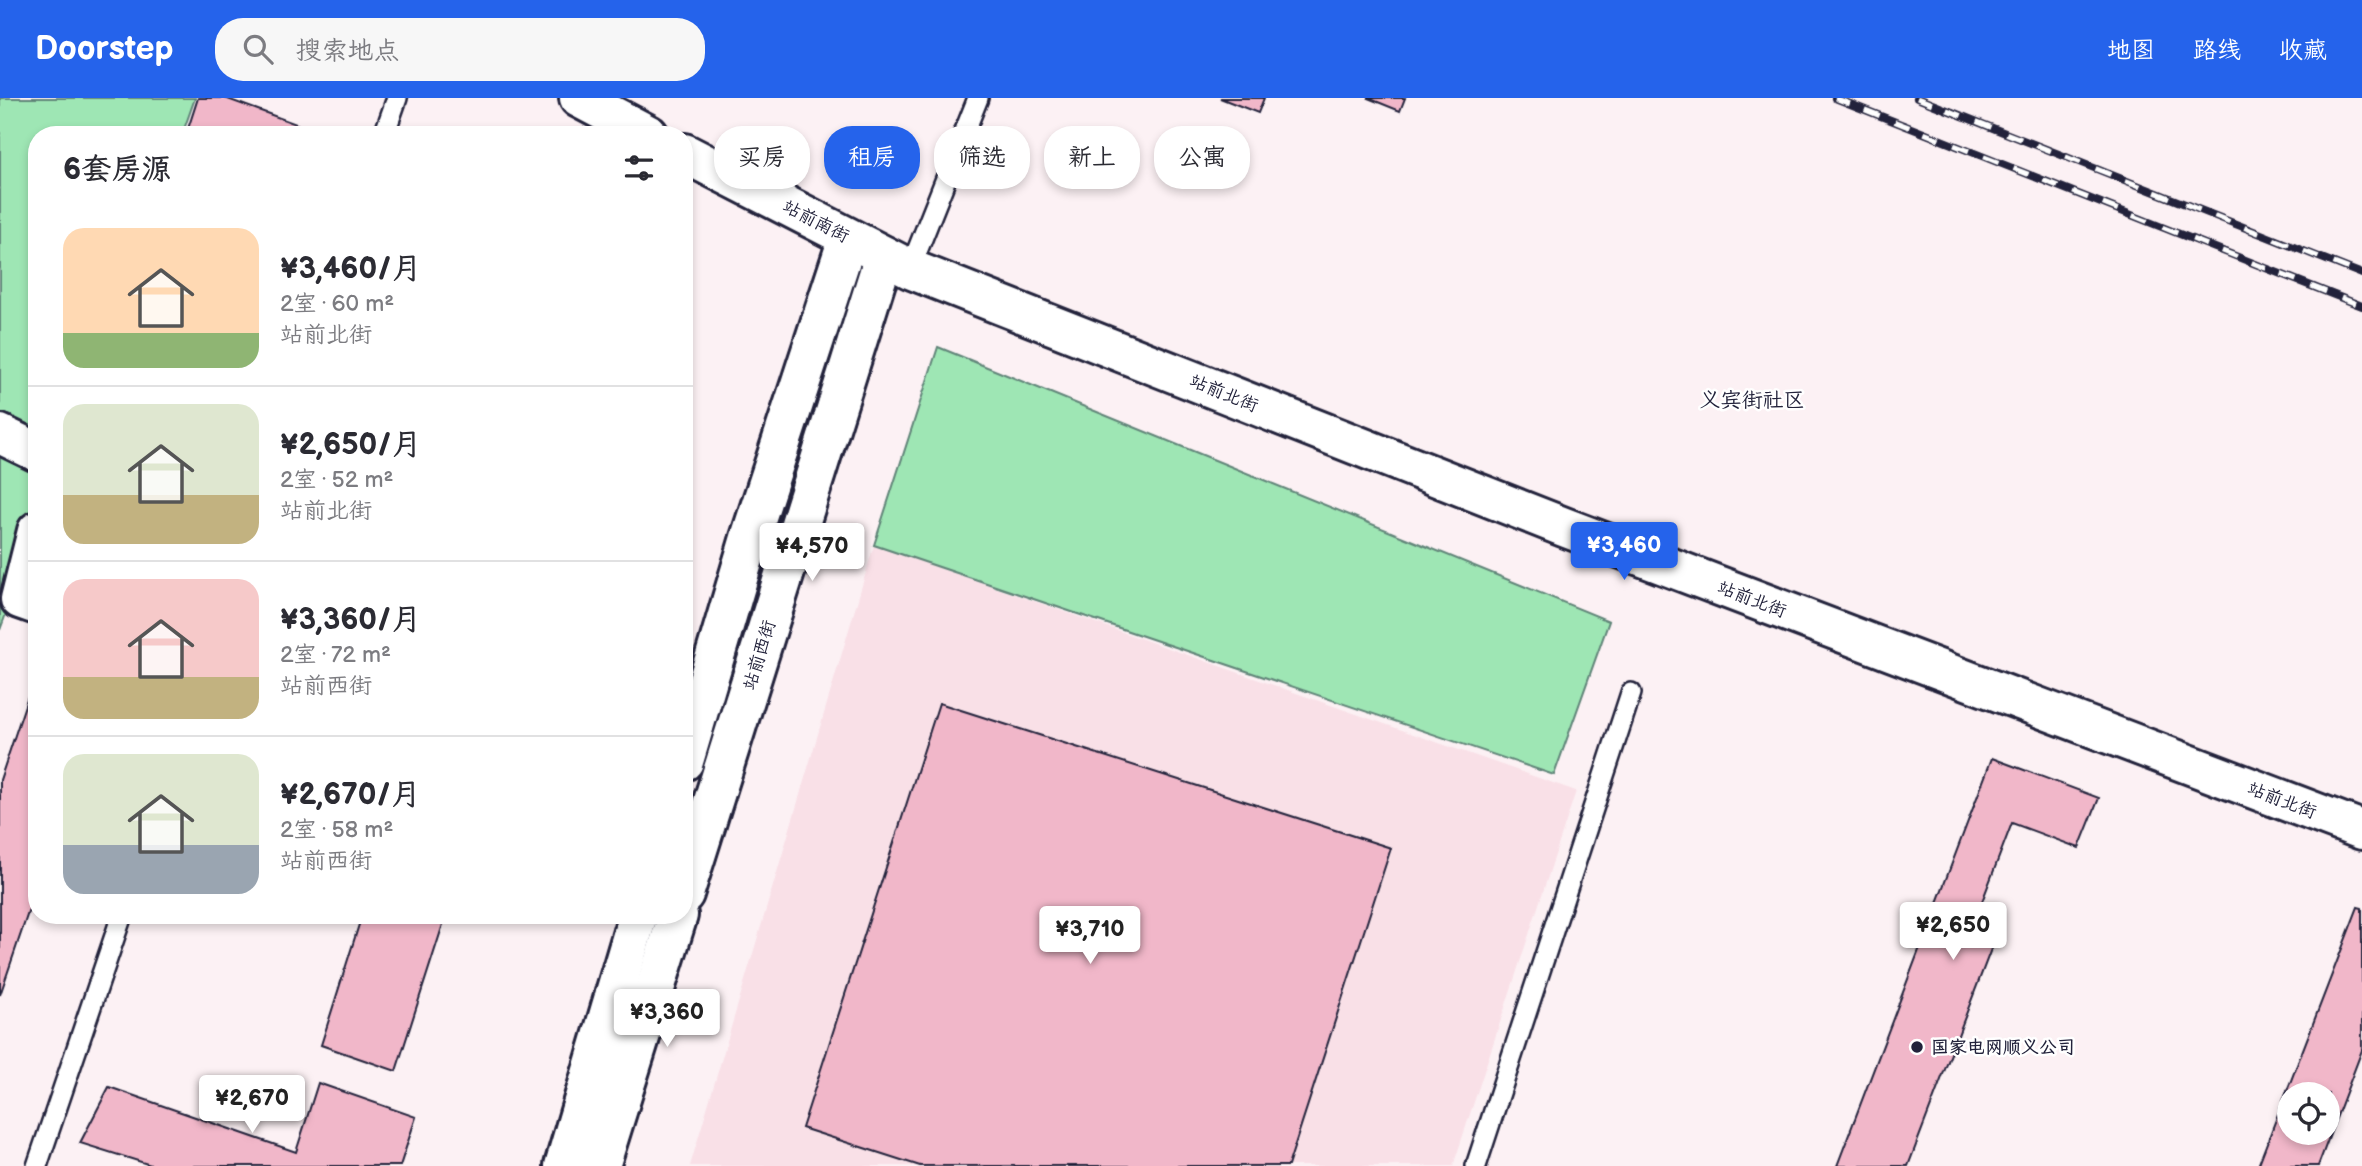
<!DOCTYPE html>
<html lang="zh">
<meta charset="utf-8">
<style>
:root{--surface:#fff;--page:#f7f7f7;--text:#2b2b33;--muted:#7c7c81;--line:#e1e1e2;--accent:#2563eb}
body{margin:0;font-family:"Balsamiq Sans","LXGW WenKai TC",sans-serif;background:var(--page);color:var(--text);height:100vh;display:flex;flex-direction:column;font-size:26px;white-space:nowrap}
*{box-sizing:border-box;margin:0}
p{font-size:23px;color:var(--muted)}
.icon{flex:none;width:38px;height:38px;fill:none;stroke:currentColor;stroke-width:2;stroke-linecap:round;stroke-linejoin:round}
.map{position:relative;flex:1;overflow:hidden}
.side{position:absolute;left:28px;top:28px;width:665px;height:798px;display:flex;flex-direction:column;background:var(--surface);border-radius:28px;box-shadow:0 4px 10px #0003}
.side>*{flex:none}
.guide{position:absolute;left:714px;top:28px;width:665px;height:63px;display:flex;gap:14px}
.controls{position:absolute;left:2277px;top:984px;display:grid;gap:14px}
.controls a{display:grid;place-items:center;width:63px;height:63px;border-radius:50%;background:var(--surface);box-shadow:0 4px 10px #0003;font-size:35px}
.price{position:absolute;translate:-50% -60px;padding:0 16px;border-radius:7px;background:#fff;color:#222;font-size:23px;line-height:46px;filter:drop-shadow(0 2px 4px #0008)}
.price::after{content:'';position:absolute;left:50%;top:42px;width:21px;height:16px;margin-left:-10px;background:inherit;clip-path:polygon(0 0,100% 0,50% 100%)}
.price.current{background:var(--accent);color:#fff}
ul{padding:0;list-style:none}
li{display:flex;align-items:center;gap:21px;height:175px;padding:0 35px}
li+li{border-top:2px solid var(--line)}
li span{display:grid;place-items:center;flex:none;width:196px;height:140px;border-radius:21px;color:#555}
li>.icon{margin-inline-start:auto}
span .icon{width:84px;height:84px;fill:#fffc;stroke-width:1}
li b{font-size:30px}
h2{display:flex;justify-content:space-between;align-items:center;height:84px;padding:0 35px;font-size:30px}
.chip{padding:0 24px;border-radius:28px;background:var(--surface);box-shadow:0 4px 10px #0003;font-size:24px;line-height:63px}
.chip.current{background:var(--accent);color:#fff}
header{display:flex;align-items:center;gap:42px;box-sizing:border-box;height:98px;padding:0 35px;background:var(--accent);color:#fff}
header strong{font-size:33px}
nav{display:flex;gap:38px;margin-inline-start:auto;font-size:24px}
.search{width:490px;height:63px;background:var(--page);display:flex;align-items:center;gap:18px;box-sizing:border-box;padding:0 24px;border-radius:28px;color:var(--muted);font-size:26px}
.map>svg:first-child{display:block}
.built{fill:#f9e0e7}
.green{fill:#9ee6b4;stroke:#608478;stroke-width:2}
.building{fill:#f1b7c9;stroke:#22223b;stroke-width:2;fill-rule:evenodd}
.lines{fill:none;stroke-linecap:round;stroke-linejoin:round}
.lane-casing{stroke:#22223b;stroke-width:24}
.street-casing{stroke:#22223b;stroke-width:44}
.secondary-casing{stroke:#22223b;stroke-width:44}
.lane{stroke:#fff;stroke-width:19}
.street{stroke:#fff;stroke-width:38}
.secondary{stroke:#fff;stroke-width:38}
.rail-casing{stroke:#22223b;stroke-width:8}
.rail{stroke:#fff;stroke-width:5;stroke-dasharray:16;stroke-linecap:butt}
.poi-dot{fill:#22223b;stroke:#fff;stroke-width:2.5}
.labels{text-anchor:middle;stroke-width:5;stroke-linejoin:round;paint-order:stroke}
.street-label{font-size:18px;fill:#22223b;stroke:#fff}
.poi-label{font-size:18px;font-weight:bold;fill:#22223b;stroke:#fff;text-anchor:start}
.quarter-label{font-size:21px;fill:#22223b;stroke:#fff}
</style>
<header>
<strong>Doorstep</strong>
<div class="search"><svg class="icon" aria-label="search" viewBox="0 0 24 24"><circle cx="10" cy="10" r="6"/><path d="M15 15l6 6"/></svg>搜索地点</div>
<nav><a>地图</a><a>路线</a><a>收藏</a></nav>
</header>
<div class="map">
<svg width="2362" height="1068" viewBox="0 0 2362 1068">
<rect width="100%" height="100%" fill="#fcf1f4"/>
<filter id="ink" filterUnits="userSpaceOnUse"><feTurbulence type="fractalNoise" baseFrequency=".0143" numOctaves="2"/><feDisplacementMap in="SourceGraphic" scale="14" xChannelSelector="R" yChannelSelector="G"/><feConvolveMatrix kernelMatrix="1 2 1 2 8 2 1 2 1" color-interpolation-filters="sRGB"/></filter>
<g filter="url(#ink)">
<!-- built -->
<polygon class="built" points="874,447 1576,693 1453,1068 690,1068"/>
<!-- green -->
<g class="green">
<polygon points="0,0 195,0 182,37 37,37 37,432 0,532"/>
<polygon points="938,249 1609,523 1554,677 874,447"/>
</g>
<!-- building -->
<g class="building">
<polygon points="198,0 225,0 310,31 308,37 186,37"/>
<polygon points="1220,0 1264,0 1258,15"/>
<polygon points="1368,0 1405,0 1400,13"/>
<polygon points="37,571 37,788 0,897 0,682"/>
<polygon points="939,605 1391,750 1288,1068 920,1068 802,1030"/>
<polygon points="1992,660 2099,700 2079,750 2012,725 1975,822 1999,830 1908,1068 1837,1068"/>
<path d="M2358 809 2362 810V952L2318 1068H2258ZM2289 996H2328V1034H2289Z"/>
<polygon points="362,817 446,817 396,973 321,947"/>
<polygon points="318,985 416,1019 400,1068 154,1068 80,1045 109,989 296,1054"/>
</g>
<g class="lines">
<!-- lane casing -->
<g class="lane-casing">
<g id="lane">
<polyline points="384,37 397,0"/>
<polyline points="910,171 978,0"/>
<polyline points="37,1068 122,817"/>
<polyline points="1476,1068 1631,595"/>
</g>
</g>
<!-- street casing -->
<g class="street-casing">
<g id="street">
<polyline points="0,336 37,354"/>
<polyline points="37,433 20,501 37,507"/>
</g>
</g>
<!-- secondary casing -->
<g class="secondary-casing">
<g id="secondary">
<polyline points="579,0 649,37"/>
<polyline points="684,55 910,171 1564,429 2362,732"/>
<polyline points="684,663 750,440 848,140"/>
<polyline points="684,796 884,158"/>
<polyline points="564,1068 638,817"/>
<polyline points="600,1068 678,817"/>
</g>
</g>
<!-- lane -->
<use href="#lane" class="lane"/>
<!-- street -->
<use href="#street" class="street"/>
<!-- secondary -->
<use href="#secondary" class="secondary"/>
<!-- rail casing -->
<g class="rail-casing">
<g id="rail">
<polyline points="1835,0 2362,208"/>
<polyline points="1917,0 2362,176"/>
</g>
</g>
<!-- rail -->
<use href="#rail" class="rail"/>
</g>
</g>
<!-- markers -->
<circle class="poi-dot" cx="1917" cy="949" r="7"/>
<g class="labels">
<!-- street labels -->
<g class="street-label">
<text transform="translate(816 123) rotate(27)" y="6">站前南街</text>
<text transform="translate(1224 295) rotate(22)" y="6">站前北街</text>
<text transform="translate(1752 501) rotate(21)" y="6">站前北街</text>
<text transform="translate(759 557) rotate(-73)" y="6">站前西街</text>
<text transform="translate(2282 702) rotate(21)" y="6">站前北街</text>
</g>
<!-- poi labels -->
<g class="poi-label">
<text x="1931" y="955">国家电网顺义公司</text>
</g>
<!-- quarter labels -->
<g class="quarter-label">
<text x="1752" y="309">义宾街社区</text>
</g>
</g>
</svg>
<div class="controls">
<a><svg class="icon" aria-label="locate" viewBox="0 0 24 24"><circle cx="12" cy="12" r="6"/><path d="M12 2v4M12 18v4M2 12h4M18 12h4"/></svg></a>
</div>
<b class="price current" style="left:1624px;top:484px">¥3,460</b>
<b class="price" style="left:812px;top:485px">¥4,570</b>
<b class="price" style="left:1953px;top:864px">¥2,650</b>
<b class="price" style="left:1090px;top:868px">¥3,710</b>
<b class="price" style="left:667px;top:951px">¥3,360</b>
<b class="price" style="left:252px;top:1037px">¥2,670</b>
<div class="guide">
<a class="chip">买房</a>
<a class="chip current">租房</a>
<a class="chip">筛选</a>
<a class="chip">新上</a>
<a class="chip">公寓</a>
</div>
<section class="side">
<h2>6套房源<svg class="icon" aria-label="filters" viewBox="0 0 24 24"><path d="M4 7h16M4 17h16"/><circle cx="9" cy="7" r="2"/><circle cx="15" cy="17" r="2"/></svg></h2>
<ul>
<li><span style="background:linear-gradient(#ffd9b3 75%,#8fb573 0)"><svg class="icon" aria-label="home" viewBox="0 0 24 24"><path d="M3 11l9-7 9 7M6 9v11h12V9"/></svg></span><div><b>¥3,460/月</b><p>2室 · 60 m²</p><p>站前北街</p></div></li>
<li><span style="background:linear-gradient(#dfe7d0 65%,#c2b280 0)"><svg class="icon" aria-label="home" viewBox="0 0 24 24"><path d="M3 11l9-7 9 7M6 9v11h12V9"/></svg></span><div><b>¥2,650/月</b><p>2室 · 52 m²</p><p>站前北街</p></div></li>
<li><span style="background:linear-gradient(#f6c9c9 70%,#c2b280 0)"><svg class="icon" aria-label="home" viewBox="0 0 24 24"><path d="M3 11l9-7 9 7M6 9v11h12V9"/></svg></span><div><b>¥3,360/月</b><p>2室 · 72 m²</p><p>站前西街</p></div></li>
<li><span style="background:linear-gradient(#dfe7d0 65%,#9aa5b1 0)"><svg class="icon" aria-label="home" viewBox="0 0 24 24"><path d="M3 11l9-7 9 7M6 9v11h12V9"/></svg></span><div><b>¥2,670/月</b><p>2室 · 58 m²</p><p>站前西街</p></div></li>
</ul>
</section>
</div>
